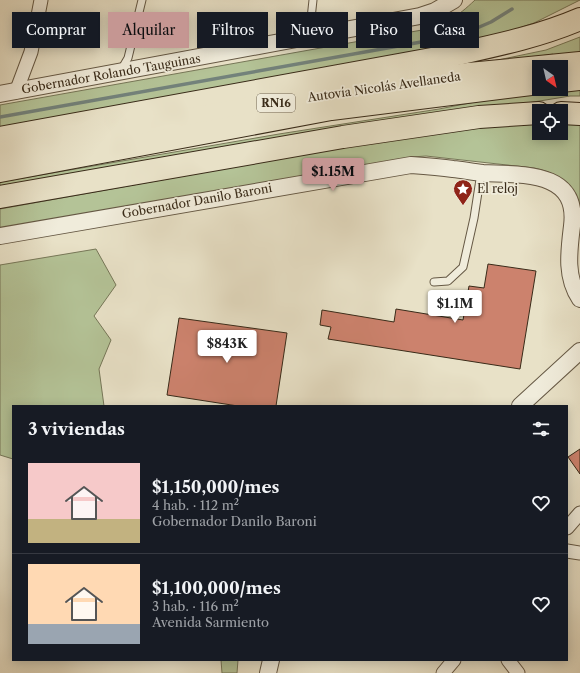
<!DOCTYPE html>
<html lang="es">
<meta charset="utf-8">
<style>
:root{--surface:#171b24;--page:#20242c;--text:#f1f3f6;--muted:#9ea1a6;--line:#363941;--accent:#c59692}
body{margin:0;font-family:"Libre Caslon Text",serif;background:var(--page);color:var(--text);height:100vh;display:flex;flex-direction:column;font-size:15px;white-space:nowrap}
*{box-sizing:border-box;margin:0}
p{font-size:13px;color:var(--muted)}
.icon{flex:none;width:22px;height:22px;fill:none;stroke:currentColor;stroke-width:2;stroke-linecap:round;stroke-linejoin:round}
.map{position:relative;flex:1;overflow:hidden}
.drawer{position:absolute;left:12px;top:405px;width:556px;height:256px;display:flex;flex-direction:column;background:var(--surface);border-radius:0px;box-shadow:0 2px 10px #0003}
.drawer>*{flex:none}
.top-card{position:absolute;left:12px;top:12px;width:556px;height:36px;display:flex;gap:8px}
.needle{width:26px;rotate:146deg}
.controls{position:absolute;left:532px;top:60px;display:grid;gap:8px}
.controls a{display:grid;place-items:center;width:36px;height:36px;border-radius:0px;background:var(--surface);box-shadow:0 2px 10px #0003;font-size:20px}
.price{position:absolute;translate:-50% -34px;padding:0 9px;border-radius:4px;background:#fff;color:#222;font-size:13px;line-height:26px;filter:drop-shadow(0 1px 2px #0008)}
.price::after{content:'';position:absolute;left:50%;top:24px;width:12px;height:9px;margin-left:-6px;background:inherit;clip-path:polygon(0 0,100% 0,50% 100%)}
.price.on{background:var(--accent);color:#111}
ul{padding:0;list-style:none}
li{display:flex;align-items:center;gap:12px;height:100px;padding:0 16px}
li+li{border-top:1px solid var(--line)}
li span{display:grid;place-items:center;flex:none;width:112px;height:80px;border-radius:0px;color:#555}
li>.icon{margin-inline-start:auto}
span .icon{width:48px;height:48px;fill:#fffc;stroke-width:1}
li b{font-size:17px}
h2{display:flex;justify-content:space-between;align-items:center;height:48px;padding:0 16px;font-size:17px}
.tag{padding:0 14px;border-radius:0px;background:var(--surface);box-shadow:0 2px 10px #0003;font-size:14px;line-height:36px}
.tag.on{background:var(--accent);color:#111}
.map>svg:first-child{display:block}
.green{fill:#b4c397;stroke:#767758}
.lines{fill:none;stroke-linecap:round;stroke-linejoin:round}
.stream{stroke:#73827b;stroke-width:3.5}
.building{fill:#cc826d;stroke:#392b19}
.service-casing{stroke:#655844;stroke-width:9}
.minor-casing{stroke:#655844;stroke-width:15}
.tertiary-casing{stroke:#655844;stroke-width:18}
.trunk-casing{stroke:#392b19;stroke-width:24}
.service{stroke:#f0ecdb;stroke-width:7}
.minor{stroke:#f0ecdb;stroke-width:13}
.tertiary{stroke:#f0ecdb;stroke-width:16}
.trunk{stroke:#e8e1c7;stroke-width:22}
.labels{text-anchor:middle;stroke-width:3.5;stroke-linejoin:round;paint-order:stroke}
.shield{fill:#f0ecdb;stroke:#706553;stroke-width:1}
.shield-label{font-size:11px;font-weight:bold;fill:#392b19}
.street-label{font-size:12px;fill:#392b19;stroke:#f0ecdb}
.poi-label{font-size:12px;fill:#392b19;stroke:#f0ecdb;text-anchor:start}
</style>
<div class="map">
<svg width="580" height="673" viewBox="0 0 580 673">
<rect width="100%" height="100%" fill="#e8e1c7"/>
<filter id="stains"><feTurbulence type="fractalNoise" baseFrequency=".005" numOctaves="4"/><feColorMatrix values="0 0 0 0 .2 0 0 0 0 .09 0 0 0 0 .02 0 0 0 .5 -.17"/></filter>
<radialGradient id="worn" r=".72"><stop offset=".6" stop-color="#630" stop-opacity="0"/><stop offset="1" stop-color="#630" stop-opacity=".3"/></radialGradient>
<!-- green -->
<g class="green">
<path d="M475 0H580L534 23 496 36 0 130V105L422 30C447 23 456 18 475 0Z"/>
<polygon points="580,37 580,96 570,96 0,190 0,182 279,134 439,109 542,89 561,89 554,67 553,54 163,114 498,60 546,50"/>
<path d="M561 117H580V205C572 182 557 173 534 168L426 156 412 157 0 230V209L334 149 539 119V133H561Z"/>
<polygon points="96,249 116,285 94,316 111,340 99,369 104,406 13,406 13,459 0,455 0,265"/>
<polygon points="221,660 238,660 237,673 222,673"/>
</g>
<g class="lines">
<!-- stream -->
<polyline class="stream" points="0,117 438,39 470,31 491,22 512,9"/>
</g>
<!-- building -->
<g class="building">
<polygon points="488,264 536,271 520,369 328,339 331,327 320,325 322,310 394,322 396,309 463,320 469,286 484,288"/>
<polygon points="179,318 287,333 276,406 238,406 167,395"/>
<polygon points="580,449 580,474 568,457"/>
</g>
<g class="lines">
<!-- service casing -->
<g class="service-casing">
<g id="service">
<polyline points="305,36 310,28 313,0"/>
<polyline points="121,70 128,58 142,0"/>
<polyline points="434,282 448,281 463,267 474,218 481,173"/>
</g>
</g>
<!-- minor casing -->
<g class="minor-casing">
<g id="minor">
<polyline points="16,92 31,52 41,0"/>
<polyline points="567,528 580,513"/>
<polyline points="567,551 580,553"/>
<polyline points="508,660 518,673"/>
<polyline points="443,673 454,660"/>
</g>
</g>
<!-- tertiary casing -->
<g class="tertiary-casing">
<g id="tertiary">
<polyline points="0,94 420,16 435,11 454,0"/>
<path d="M0 236 411 165C425 166 439 167 453 169 463 170 473 172 483 173 521 175 579 170 572 226 569 251 565 277 580 299"/>
<polyline points="520,406 580,351"/>
<polyline points="268,673 271,660"/>
</g>
</g>
<!-- trunk casing -->
<g class="trunk-casing">
<g id="trunk">
<polyline points="561,81 580,79"/>
<polyline points="561,113 580,114"/>
<path d="M0 138 448 56C493 46 538 37 580 19"/>
<polyline points="0,154 316,96 469,74 580,63"/>
<polyline points="0,171 331,109 539,83"/>
<polyline points="0,197 343,137 479,117 539,113"/>
</g>
</g>
<!-- service -->
<use href="#service" class="service"/>
<!-- minor -->
<use href="#minor" class="minor"/>
<!-- tertiary -->
<use href="#tertiary" class="tertiary"/>
<!-- trunk -->
<use href="#trunk" class="trunk"/>
</g>
<!-- icons -->
<defs>
<g id="sight-pin" transform="scale(1)"><path d="M0 17L-7.5 6A9.5 9.5 0 1 1 7.5 6Z" fill="#8f2418" stroke="#f0ecdb"/><path d="M0-6L1.8-2.2L6-1.7L2.9 1.2L3.7 5.4L0 3.3L-3.7 5.4L-2.9 1.2L-6-1.7L-1.8-2.2Z" fill="#fff"/></g>
</defs>
<g fill-rule="evenodd">
<use href="#sight-pin" x="463" y="189"/>
</g>
<g class="labels">
<!-- shield labels -->
<rect class="shield" x="257" y="94" width="38" height="18" rx="3"/>
<g class="shield-label">
<text x="276" y="107">RN16</text>
</g>
<!-- street labels -->
<g class="street-label">
<text transform="translate(111 74) rotate(-10)" y="4">Gobernador Rolando Tauguinas</text>
<text transform="translate(384 87) rotate(-8)" y="4">Autovía Nicolás Avellaneda</text>
<text transform="translate(197 201) rotate(-10)" y="4">Gobernador Danilo Baroni</text>
</g>
<!-- poi labels -->
<g class="poi-label">
<text x="477" y="193">El reloj</text>
</g>
</g>
<rect width="100%" height="100%" filter="url(#stains)"/>
<rect width="100%" height="100%" fill="url(#worn)"/>
</svg>
<div class="controls">
<a><svg class="needle" viewBox="-14 -14 28 28"><path d="M0-13l5 13h-10z" fill="#e53935"/><path d="M0 13l5-13h-10z" fill="#9ea1a6"/></svg></a>
<a><svg class="icon" aria-label="locate" viewBox="0 0 24 24"><circle cx="12" cy="12" r="6"/><path d="M12 2v4M12 18v4M2 12h4M18 12h4"/></svg></a>
</div>
<b class="price on" style="left:333px;top:192px">$1.15M</b>
<b class="price" style="left:455px;top:324px">$1.1M</b>
<b class="price" style="left:227px;top:364px">$843K</b>
<div class="top-card">
<a class="tag">Comprar</a>
<a class="tag on">Alquilar</a>
<a class="tag">Filtros</a>
<a class="tag">Nuevo</a>
<a class="tag">Piso</a>
<a class="tag">Casa</a>
</div>
<section class="drawer">
<h2>3 viviendas<svg class="icon" aria-label="filters" viewBox="0 0 24 24"><path d="M4 7h16M4 17h16"/><circle cx="9" cy="7" r="2"/><circle cx="15" cy="17" r="2"/></svg></h2>
<ul>
<li><span style="background:linear-gradient(#f6c9c9 70%,#c2b280 0)"><svg class="icon" aria-label="home" viewBox="0 0 24 24"><path d="M3 11l9-7 9 7M6 9v11h12V9"/></svg></span><div><b>$1,150,000/mes</b><p>4 hab. · 112 m²</p><p>Gobernador Danilo Baroni</p></div><svg class="icon" aria-label="heart" viewBox="0 0 24 24"><path d="M12 20l-8-8c-3-5 5-10 8-4 3-6 11-1 8 4z"/></svg></li>
<li><span style="background:linear-gradient(#ffd9b3 75%,#9aa5b1 0)"><svg class="icon" aria-label="home" viewBox="0 0 24 24"><path d="M3 11l9-7 9 7M6 9v11h12V9"/></svg></span><div><b>$1,100,000/mes</b><p>3 hab. · 116 m²</p><p>Avenida Sarmiento</p></div><svg class="icon" aria-label="heart" viewBox="0 0 24 24"><path d="M12 20l-8-8c-3-5 5-10 8-4 3-6 11-1 8 4z"/></svg></li>
</ul>
</section>
</div>
